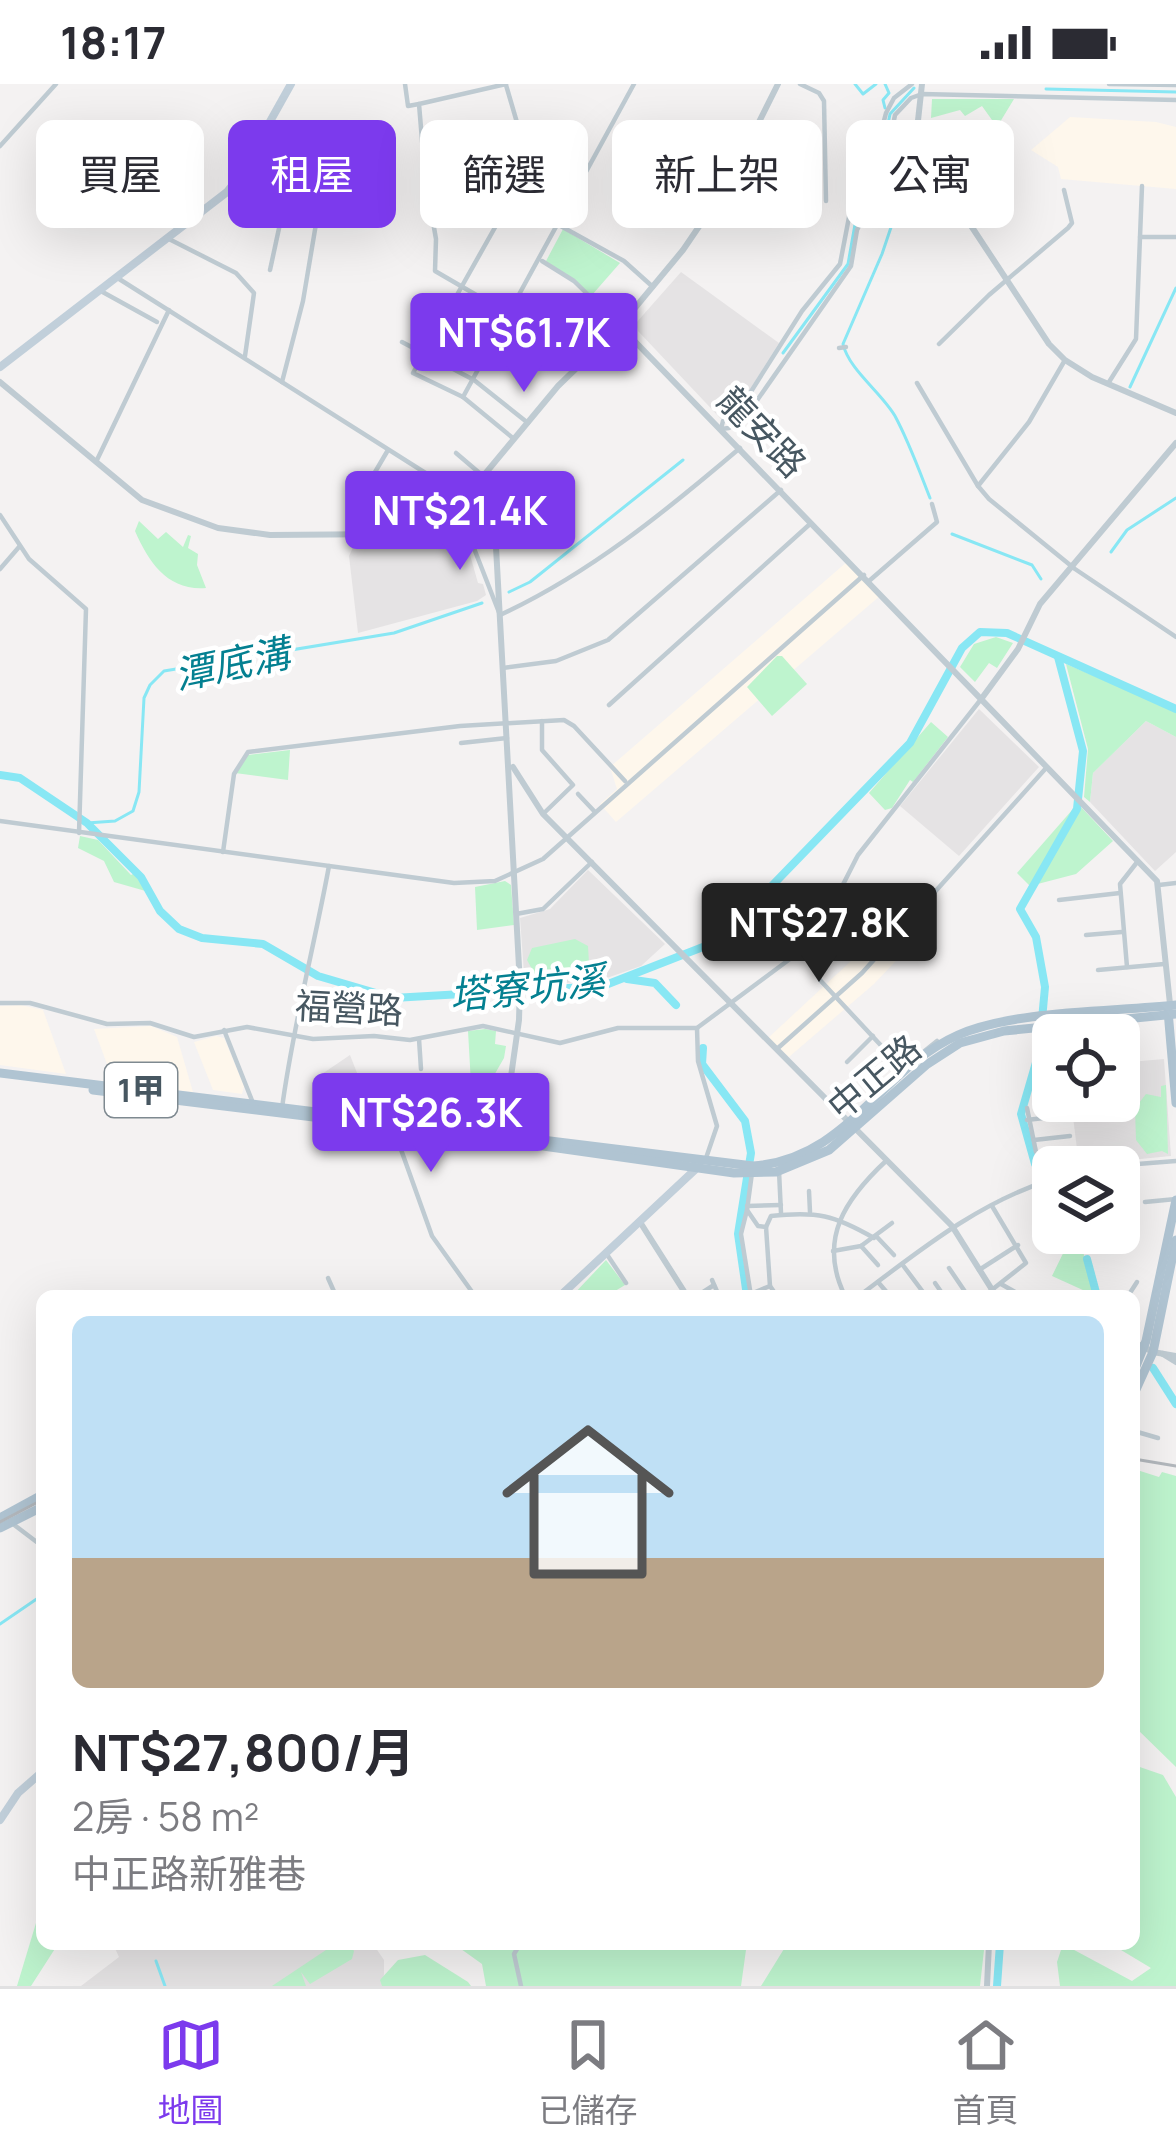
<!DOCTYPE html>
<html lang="zh-TW">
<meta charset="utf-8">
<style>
:root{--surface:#fff;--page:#f7f7f7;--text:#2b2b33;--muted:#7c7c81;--line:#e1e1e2;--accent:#7c3aed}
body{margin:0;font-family:Manrope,"Noto Sans TC",sans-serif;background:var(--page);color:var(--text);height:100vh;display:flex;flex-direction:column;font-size:45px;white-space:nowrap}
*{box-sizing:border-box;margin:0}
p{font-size:39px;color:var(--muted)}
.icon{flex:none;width:66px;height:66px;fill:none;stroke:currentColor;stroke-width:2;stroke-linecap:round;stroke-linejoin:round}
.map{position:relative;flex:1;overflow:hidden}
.panel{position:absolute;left:36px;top:1206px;width:1104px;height:660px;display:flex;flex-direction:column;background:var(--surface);border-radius:18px;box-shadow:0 12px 48px #0002}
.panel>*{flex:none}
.top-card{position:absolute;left:36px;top:36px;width:1104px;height:108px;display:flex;gap:24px}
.fabs{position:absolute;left:1032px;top:930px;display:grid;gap:24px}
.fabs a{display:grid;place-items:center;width:108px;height:108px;border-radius:18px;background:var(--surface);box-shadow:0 12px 48px #0002;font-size:60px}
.price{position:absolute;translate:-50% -102px;padding:0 27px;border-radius:12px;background:var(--accent);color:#fff;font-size:39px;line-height:78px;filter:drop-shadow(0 3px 6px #0008)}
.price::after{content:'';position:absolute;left:50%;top:72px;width:36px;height:27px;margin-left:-18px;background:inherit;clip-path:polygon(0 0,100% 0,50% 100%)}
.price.selected{background:#222;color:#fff}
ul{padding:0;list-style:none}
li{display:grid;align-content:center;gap:24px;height:636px;padding:0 36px}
li span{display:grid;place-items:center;height:372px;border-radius:18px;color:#555}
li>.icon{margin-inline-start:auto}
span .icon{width:216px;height:216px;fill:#fffc;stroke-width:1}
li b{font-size:51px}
.pill{padding:0 42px;border-radius:18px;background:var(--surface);box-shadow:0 12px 48px #0002;font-size:42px;line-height:108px}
.pill.selected{background:var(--accent);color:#fff}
.status{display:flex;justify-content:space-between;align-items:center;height:84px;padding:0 60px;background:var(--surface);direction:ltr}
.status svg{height:33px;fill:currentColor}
.tabs{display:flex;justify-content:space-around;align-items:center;height:168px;border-top:3px solid var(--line);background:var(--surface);font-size:33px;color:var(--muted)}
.tabs a{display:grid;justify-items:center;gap:6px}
.tabs .selected{color:var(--accent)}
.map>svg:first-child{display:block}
.commercial{fill:#fef7ec}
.education{fill:#e5e3e4}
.green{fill:#bef4ce}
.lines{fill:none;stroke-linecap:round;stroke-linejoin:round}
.stream{stroke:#88e7f4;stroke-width:3}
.river{stroke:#88e7f4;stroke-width:8}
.minor{stroke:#bfcbd2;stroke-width:4.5}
.tertiary{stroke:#bfcbd2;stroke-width:6}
.secondary{stroke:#c1cfda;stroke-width:8}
.primary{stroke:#b0c4d2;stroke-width:9}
.rail{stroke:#b3b8bd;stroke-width:3}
.labels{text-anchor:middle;stroke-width:9;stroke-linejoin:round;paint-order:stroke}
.shield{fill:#fff;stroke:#7e8990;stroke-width:3}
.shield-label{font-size:33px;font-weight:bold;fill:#475761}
.street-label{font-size:36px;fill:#475761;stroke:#fff}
.water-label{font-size:39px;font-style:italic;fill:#048091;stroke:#fff}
</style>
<div class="status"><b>18:17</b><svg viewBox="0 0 49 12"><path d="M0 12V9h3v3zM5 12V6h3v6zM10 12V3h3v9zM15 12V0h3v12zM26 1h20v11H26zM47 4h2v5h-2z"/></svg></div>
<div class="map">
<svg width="1176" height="1902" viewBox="0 0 1176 1902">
<rect width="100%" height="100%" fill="#f4f2f2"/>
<!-- commercial -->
<g class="commercial">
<polygon points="1070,33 1156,38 1176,43 1176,105 1061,95 1058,83 1031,66"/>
<polygon points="848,477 881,511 616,738 600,720 617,705 610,683"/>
<polygon points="903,816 930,841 874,900 789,973 768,954 851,877"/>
<polygon points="21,921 43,926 66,990 0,981 0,922"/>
<polygon points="151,942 177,953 193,1008 114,999 94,945"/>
<polygon points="216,952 224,954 244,1002 242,1010 213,1006 194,958"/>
</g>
<!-- education -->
<g class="education">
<polygon points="681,188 779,259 744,315 721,335 638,247 636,239"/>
<polygon points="461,439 478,499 483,500 486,511 477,517 358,549 349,472 357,455 389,455"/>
<polygon points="979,625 1039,683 959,772 900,722"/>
<polygon points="1146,637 1176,653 1176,768 1155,787 1090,718 1093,689"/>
<polygon points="588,786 665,860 641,882 604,895 525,903 520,834 550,825"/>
<polygon points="350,971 370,1022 392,1025 393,1031 333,1023 319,992"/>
<polygon points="1164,975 1171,1072 1079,1081 1071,1017 1119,1017 1119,979"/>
<polygon points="113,1860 373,1860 384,1876 384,1890 382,1902 81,1902 119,1873"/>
</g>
<!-- green -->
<g class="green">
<polygon points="932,15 1014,15 997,43 982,22 965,32 960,26 931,34"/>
<polygon points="563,145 620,179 592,211 546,177"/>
<path d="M139 437 158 455 166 448 183 463 188 451 191 452 188 464 198 470 197 481 206 504C168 507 149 479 135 447Z"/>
<polygon points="996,553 1013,559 997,584 989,579 975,598 960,583 974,560"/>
<polygon points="777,572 782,572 807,600 772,632 747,603"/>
<polygon points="1066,580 1176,627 1176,653 1146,637 1093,689 1090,718 1084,713 1088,665"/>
<polygon points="931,638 948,653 913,698 910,696 892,724 885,726 869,709"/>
<polygon points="290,666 288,696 235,689 248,671"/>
<polygon points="1080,722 1113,757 1076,790 1030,802 1017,789 1073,725 1063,745 1067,747"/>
<polygon points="80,752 98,756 131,791 135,789 149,808 114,798 104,777 78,764"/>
<polygon points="505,797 511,801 514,841 477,846 475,803"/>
<polygon points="575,855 588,862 589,879 600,878 601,884 528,895 527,889 533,887 527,876 532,864"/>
<polygon points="485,945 496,947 495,960 506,962 504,974 489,1000 471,1000 468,947"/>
<polygon points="1166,1001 1168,1070 1162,1067 1147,1070 1136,1056 1135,1024 1146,1010 1161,1013 1161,1002"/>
<polygon points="1073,1149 1082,1154 1085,1181 1096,1212 1052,1192"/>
<polygon points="606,1176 625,1201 607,1212 572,1212"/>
<polygon points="1134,1385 1159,1393 1162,1388 1176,1392 1176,1683 1134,1642"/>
<polygon points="1134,1681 1163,1691 1176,1713 1176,1902 1060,1902 1057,1878 1063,1860 1132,1897 1151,1884 1111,1860 1134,1860"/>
<polygon points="39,1829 42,1860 58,1860 31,1902 17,1902"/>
<polygon points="335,1860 349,1860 354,1867 352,1875 310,1900 301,1888 306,1902 272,1902"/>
<polygon points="454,1860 745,1860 746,1866 741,1902 486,1902 482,1880"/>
<polygon points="787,1860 970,1860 975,1865 984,1866 980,1902 761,1902"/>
<polygon points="425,1871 468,1898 471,1902 382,1902 380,1896 398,1876"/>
</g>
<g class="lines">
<!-- stream -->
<g class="stream">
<polyline points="855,0 863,10 876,0"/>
<polyline points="1046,5 1176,8"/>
<polyline points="885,24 883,16 889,9 885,0"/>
<path d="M910 87 882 170 843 260C849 286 881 308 895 332 909 358 919 386 930 414"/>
<polyline points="783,269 848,180 857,129 875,105 890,30 914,4"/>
<polyline points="1130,303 1176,204"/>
<polyline points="736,331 751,316"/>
<polyline points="952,450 1032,481 1041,495"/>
<polyline points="1111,468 1127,446 1176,414"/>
<polyline points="509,508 530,498 683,376"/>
<polyline points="87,739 115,737 133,727 139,708 144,614 150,601 164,587 394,549 482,519"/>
<polyline points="0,1540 41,1512"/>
<polyline points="156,1877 165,1902"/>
</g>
<!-- river -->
<g class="river">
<polyline points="0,691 20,694 87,739 141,793 160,827 179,845 202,854 263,860 318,892 393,914 603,902 708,861 729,846 910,659 962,564 980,548 1007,549 1176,625"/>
<polyline points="627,895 655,899 676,921"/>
<polyline points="703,964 702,980 745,1037 751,1069 738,1150 747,1212"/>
<polyline points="1053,1094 1035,1080 1021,1030 1039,968 1045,903 1036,853 1020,825 1077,725 1083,667 1058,573"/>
<polyline points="1087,1175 1097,1212"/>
<polyline points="1153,1284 1176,1320"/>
<polyline points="997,1902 1000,1860"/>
</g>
<!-- minor -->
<g class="minor">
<polyline points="405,0 408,22 419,20"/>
<polyline points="800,0 819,9 824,17 826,117"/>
<polyline points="1109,0 1176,1"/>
<polyline points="506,1 518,42 490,103 624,177 653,203"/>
<polyline points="0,62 56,0"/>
<polyline points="238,99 319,122 303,217 282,298"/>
<polyline points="511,115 413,289 463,313 514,355"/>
<polyline points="1140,153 1176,153"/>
<polyline points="167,154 236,189 254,209 245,272"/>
<polyline points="542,177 574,197 620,242"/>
<polyline points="270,186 286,112"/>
<polyline points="116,193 465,414"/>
<polyline points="99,206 157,238"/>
<polyline points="437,214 502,246"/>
<polyline points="485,216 435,187 436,155 425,92 419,20 506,0"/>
<polyline points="402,258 474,296 528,339"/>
<polyline points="939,260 989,211 1068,144 1072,139 1064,106"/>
<polyline points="839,264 846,263"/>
<polyline points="1109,298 1136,255 1142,102"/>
<polyline points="917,299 978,402 989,415 1075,485 1176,553"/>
<polyline points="463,313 634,0"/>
<polyline points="721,345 729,344 751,325 851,182 857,146 883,94 895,31 911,14 922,10 1176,16"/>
<polyline points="721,345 723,337 745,317 802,227 840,180 850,128 867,102 886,29 894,14 912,0"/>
<polyline points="456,369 483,392"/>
<polyline points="96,378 169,226"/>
<polyline points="978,402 1029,338 1065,276"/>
<polyline points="0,431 29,475 86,525 79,749"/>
<path d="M461 431 500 531C589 490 666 427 740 364"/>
<polyline points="374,450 351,429 388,366"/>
<polyline points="0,485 19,463"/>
<polyline points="869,497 937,438 932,420"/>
<polyline points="503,584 556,577 608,556 781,406"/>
<polyline points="609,621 810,440"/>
<polyline points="542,637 542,666 573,701 543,730"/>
<polyline points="461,659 507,654"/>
<polyline points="578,710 595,728"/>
<polyline points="0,737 454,799 495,797 543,775 864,491"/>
<polyline points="223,768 234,690 248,668 460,642 564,636 574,642 625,697"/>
<polyline points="1159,801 1176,799"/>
<polyline points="1059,816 1120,809"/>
<polyline points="516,830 543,825 592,778"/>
<polyline points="1086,851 1122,848"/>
<polyline points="1127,883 1120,800 1138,777"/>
<polyline points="1098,886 1164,880"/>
<polyline points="820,896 902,984"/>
<polyline points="0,919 30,919 107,940 150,939 194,953 247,943 313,955 374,952 410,956 483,942 560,959 618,944 697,944 802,866 827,832 858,771 982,614"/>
<polyline points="697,944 698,977 717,1042 705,1077"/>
<polyline points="224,946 253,1019"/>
<polyline points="419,955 421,985"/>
<polyline points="778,964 862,889 1047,683"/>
<polyline points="847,978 873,952"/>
<polyline points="859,989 876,1006"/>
<polyline points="876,1006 937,957"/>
<polyline points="1038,1008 1053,1008"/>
<path d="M282 1024C293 942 314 863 329 782"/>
<polyline points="1027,1024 1036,1068"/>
<polyline points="1027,1036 1068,1031"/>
<polyline points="394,1046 432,1152 475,1212"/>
<polyline points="1034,1056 1070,1052"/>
<polyline points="1047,1077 1072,1073"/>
<polyline points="1099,1083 1176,1077"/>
<polyline points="779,1087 781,1129"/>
<polyline points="752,1089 747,1126 758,1142 766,1143 770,1202 777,1212"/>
<polyline points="809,1107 810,1128"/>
<polyline points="1145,1118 1176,1115"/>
<polyline points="747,1122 781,1121"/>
<polyline points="747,1126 741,1150 751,1212"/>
<path d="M766 1143 771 1132C817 1127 834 1131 874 1154"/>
<polyline points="877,1153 894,1171"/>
<polyline points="861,1162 878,1181"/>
<polyline points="833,1167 861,1162 892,1139"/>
<polyline points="606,1169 626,1199"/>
<polyline points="902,1180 926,1212"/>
<polyline points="949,1184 968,1212"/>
<polyline points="979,1186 1018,1161"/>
<polyline points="328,1194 336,1212"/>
<polyline points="712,1196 719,1212"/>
<polyline points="878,1198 890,1212"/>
<polyline points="935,1199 944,1212"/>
<polyline points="1001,1200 1022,1212"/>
<polyline points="822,1209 823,1212"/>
<polyline points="697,1212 714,1201"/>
<polyline points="755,1212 753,1209 770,1202"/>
<path d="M845 1212C817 1155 846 1114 887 1076"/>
<path d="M859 1212C920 1166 979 1118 1053 1095"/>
<polyline points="984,1212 1026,1179 992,1122"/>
<polyline points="1128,1212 1137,1198"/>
<polyline points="1134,1347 1158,1354"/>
<polyline points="13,1440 42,1462"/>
<polyline points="520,1860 514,1870 521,1902"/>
</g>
<!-- tertiary -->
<g class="tertiary">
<polyline points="922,0 914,73 958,122 1049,260 1065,276 1092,293 1176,329"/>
<polyline points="620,242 1157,797 1170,920"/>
<polyline points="0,298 142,416 218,444 270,451 392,450 478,426"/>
<polyline points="982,614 1018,565 1040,520 1176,359"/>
<polyline points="513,683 543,730 952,1142 996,1212"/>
<polyline points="502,1056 519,936 520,901 496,463 483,432 465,414 558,302 620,242 683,166 728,100 778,0"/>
<polyline points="640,1138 687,1212"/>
<polyline points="1134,1258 1153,1268 1176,1272"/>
<polyline points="1163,1270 1176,1278"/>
<polyline points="987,1902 989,1860"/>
</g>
<!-- secondary -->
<g class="secondary">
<polyline points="0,283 227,108 239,93 291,0"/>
<polyline points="560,1212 699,1082"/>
<polyline points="0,1736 18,1709 42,1688"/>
</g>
<!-- primary -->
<g class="primary">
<polyline points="1168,927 1176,1019"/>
<path d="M0 989 753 1082C848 1075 879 986 958 951 1015 926 1112 928 1176 921"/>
<polyline points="93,1006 427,1047"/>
<polyline points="515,1058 734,1089 776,1088 829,1066 926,981 960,959 1004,947 1176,930"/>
<polyline points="1134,1287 1146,1257 1176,1116"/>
<polyline points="1134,1310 1153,1268 1176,1156"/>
<polyline points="0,1434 42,1411"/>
<polyline points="0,1444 42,1423"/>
</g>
<!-- rail -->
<g class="rail">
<polyline points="1134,1375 1176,1382"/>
<polyline points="0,1438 42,1416"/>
</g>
</g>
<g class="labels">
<!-- shield labels -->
<rect class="shield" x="105" y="979" width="72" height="54" rx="9"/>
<g class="shield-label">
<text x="141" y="1018">1甲</text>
</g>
<!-- street labels -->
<g class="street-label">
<text transform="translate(762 348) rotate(46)" y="13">龍安路</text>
<text transform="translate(349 924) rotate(3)" y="13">福營路</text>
<text transform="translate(874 993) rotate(-40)" y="13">中正路</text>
</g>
<!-- water labels -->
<g class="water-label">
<text transform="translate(232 580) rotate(-12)" y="14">潭底溝</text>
<text transform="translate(527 904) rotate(-6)" y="14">塔寮坑溪</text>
</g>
</g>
</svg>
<div class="fabs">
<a><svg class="icon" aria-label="locate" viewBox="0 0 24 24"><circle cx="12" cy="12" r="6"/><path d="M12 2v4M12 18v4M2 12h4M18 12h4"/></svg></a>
<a><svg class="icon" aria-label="layers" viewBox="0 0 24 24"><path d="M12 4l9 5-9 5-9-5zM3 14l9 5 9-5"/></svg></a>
</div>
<b class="price" style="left:524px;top:311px">NT$61.7K</b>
<b class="price" style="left:460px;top:489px">NT$21.4K</b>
<b class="price selected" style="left:819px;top:901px">NT$27.8K</b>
<b class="price" style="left:431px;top:1091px">NT$26.3K</b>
<div class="top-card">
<a class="pill">買屋</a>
<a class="pill selected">租屋</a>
<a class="pill">篩選</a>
<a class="pill">新上架</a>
<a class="pill">公寓</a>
</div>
<section class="panel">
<ul>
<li><span style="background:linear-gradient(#bfe0f5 65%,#b9a48a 0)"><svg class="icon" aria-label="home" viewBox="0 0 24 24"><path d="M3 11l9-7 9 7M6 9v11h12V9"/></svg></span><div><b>NT$27,800/月</b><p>2房 · 58 m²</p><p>中正路新雅巷</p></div></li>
</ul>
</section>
</div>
<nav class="tabs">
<a class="selected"><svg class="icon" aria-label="map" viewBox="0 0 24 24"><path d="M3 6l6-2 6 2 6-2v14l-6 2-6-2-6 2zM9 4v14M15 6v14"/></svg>地圖</a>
<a><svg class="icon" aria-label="saved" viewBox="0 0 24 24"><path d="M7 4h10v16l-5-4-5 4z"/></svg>已儲存</a>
<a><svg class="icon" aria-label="home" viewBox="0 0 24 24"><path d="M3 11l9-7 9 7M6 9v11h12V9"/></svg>首頁</a>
</nav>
